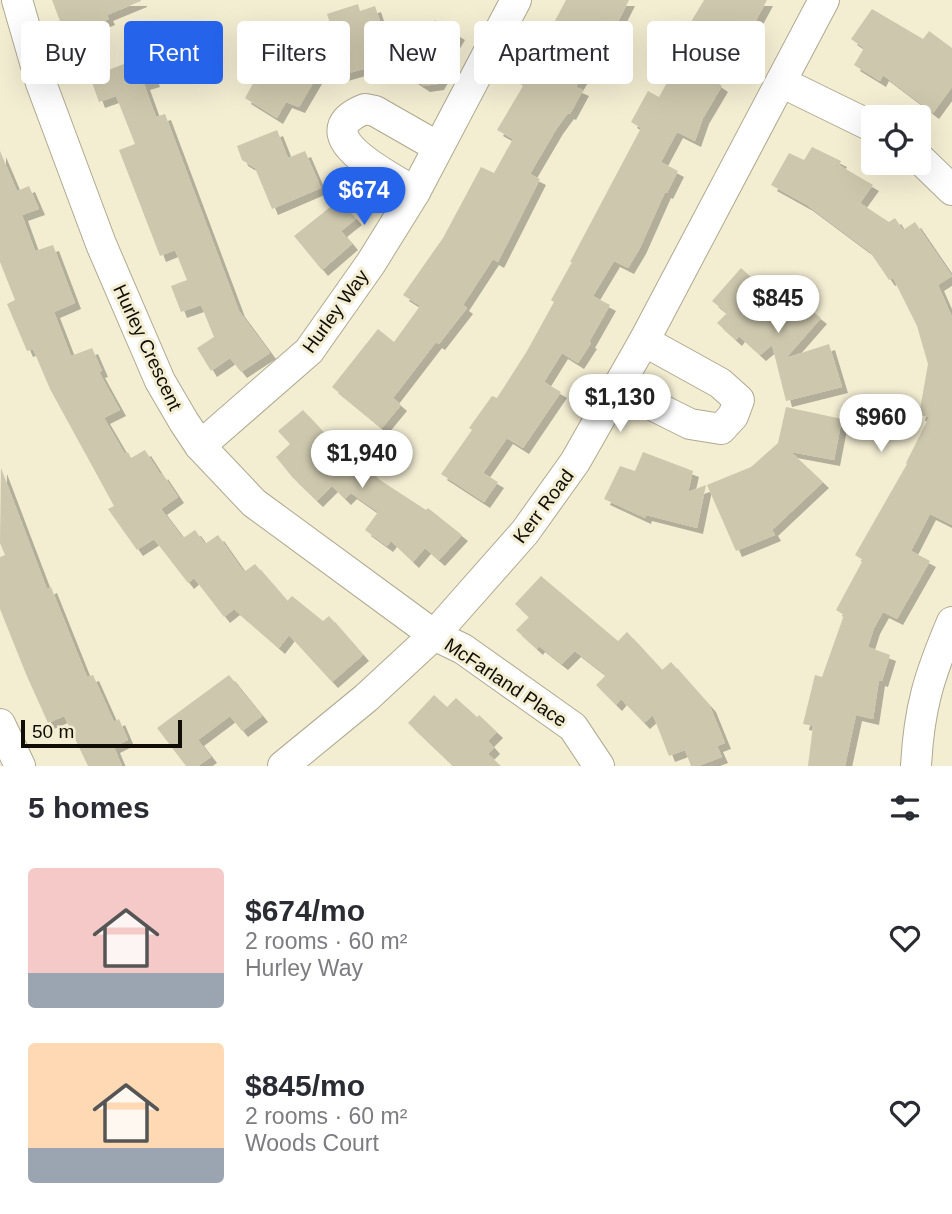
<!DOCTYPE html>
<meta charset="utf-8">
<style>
:root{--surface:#fff;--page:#f2f2f3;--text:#2b2b33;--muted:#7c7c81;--accent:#2563eb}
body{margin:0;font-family:Arial,sans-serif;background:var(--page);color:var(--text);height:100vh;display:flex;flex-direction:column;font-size:26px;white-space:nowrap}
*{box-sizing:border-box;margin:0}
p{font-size:23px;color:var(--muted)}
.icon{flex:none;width:38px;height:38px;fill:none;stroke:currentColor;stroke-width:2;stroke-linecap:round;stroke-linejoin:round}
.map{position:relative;height:766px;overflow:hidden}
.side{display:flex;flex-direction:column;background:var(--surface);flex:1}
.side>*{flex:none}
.guide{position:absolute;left:21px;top:21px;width:910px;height:63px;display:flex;gap:14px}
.tools{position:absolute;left:861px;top:105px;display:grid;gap:14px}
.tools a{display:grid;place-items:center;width:70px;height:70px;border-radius:7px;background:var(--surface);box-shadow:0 7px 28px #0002;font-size:35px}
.scale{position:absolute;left:21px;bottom:18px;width:161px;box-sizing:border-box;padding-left:7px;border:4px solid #0f0d05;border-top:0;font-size:19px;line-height:24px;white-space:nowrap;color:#0f0d05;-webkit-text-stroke:5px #f3edd2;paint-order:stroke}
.price{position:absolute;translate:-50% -60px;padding:0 16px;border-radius:24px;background:#fff;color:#222;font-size:23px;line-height:46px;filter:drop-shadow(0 2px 4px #0008)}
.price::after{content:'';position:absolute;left:50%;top:42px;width:21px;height:16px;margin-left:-10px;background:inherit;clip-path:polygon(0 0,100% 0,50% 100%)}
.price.active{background:var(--accent);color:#fff}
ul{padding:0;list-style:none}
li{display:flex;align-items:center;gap:21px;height:175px;padding:0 28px}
li span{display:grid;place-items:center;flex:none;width:196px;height:140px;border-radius:7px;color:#555}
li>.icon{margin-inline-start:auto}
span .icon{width:84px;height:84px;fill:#fffc;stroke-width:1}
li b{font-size:30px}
h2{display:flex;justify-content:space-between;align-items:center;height:84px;padding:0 28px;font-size:30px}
.tag{padding:0 24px;border-radius:7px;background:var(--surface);box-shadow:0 7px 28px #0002;font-size:24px;line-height:63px}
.tag.active{background:var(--accent);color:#fff}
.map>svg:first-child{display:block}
.building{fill:#cdc7ad;filter:url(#shadow)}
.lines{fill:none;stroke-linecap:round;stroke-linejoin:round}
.minor-casing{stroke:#afa990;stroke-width:32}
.minor{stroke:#fff;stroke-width:30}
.labels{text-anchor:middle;stroke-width:6;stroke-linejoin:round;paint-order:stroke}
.street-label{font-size:19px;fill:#0f0d05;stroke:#f3edd2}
</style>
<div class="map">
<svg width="952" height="766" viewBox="0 0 952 766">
<defs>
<filter id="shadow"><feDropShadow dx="6" dy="6" stdDeviation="0" flood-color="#0004"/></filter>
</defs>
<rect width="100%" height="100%" fill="#f3edd2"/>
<!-- building -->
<g class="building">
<polygon points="52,0 141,0 141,1 107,15 109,19 66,37"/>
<polygon points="566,0 629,0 606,46 601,44 576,87 583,90 570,114 568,113 557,128 530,174 540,179 498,262 493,259 463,305 467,308 439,344 436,342 393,398 401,405 382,428 332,387 378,329 394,342 420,306 403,295 443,238 481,167 494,173 513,139 497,130 523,86 521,85"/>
<polygon points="704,0 767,0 740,50 724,42 706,75 722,86 703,118 695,141 677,132 661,162 678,171 667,193 665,192 640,248 628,268 614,261 593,296 610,305 589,342 591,343 578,363 562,353 544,382 561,392 523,448 507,438 483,473 498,482 484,502 441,474 472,430 469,428 492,396 497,398 527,351 554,302 551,300 572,262 570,262 641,128 631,122 648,91 659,97 693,36 685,32"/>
<polygon points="358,4 360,11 375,6 384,33 411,48 419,35 424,38 435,20 459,34 447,54 453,58 438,84 424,86 388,62 335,77 327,52 338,48 327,14"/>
<polygon points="872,9 923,39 929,31 952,48 952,87 933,113 883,75 880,81 854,65 864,48 851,39"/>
<polygon points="145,56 154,81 144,84 156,117 165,114 239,311 270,353 241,372 230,358 211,371 197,348 214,337 201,305 181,312 171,286 187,280 175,250 160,256 119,150 135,144 116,96 99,102 90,77"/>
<polygon points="265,62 285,73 290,65 316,78 299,107 286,102 277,118 245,98"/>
<polygon points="277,130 288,158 305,151 321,188 272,209 255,168 242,160 237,146"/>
<polygon points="812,147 841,161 839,165 873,185 860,203 889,222 895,218 903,230 915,222 952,276 938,285 952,317 952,525 930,514 911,551 930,561 897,619 883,612 874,628 868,647 890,655 882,681 879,680 873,719 856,715 845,766 808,766 813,726 803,724 815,675 822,677 844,615 836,610 863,560 855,555 907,464 906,463 929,417 919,415 928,364 917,326 893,278 889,280 870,252 807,205 771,185 789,153 804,160"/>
<polygon points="0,151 17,191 29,186 39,209 22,215 35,251 53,245 75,303 54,312 71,356 92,348 102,371 99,372 120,410 104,418 125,454 128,452 131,458 145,450 161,475 162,473 178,497 161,509 183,538 195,530 205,544 218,535 244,572 255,564 287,601 292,596 323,621 329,616 363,655 332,682 289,635 279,648 234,609 224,617 194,578 188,583 154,539 137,550 108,509 114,506 50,389 33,349 27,351 7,304 15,300 0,262"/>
<polygon points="339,200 356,219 341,231 352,244 322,270 294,236"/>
<polygon points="741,268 775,299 780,294 795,306 799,301 821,318 786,358 829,344 842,387 786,401 772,345 760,355 739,336 736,340 717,323 727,313 712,301"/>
<polygon points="786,407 842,419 834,460 791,452 823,482 772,530 775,535 736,551 707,485 751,467 778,443"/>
<polygon points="303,410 337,447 341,443 380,480 426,510 428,508 462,535 439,560 425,548 413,562 391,541 387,546 365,530 378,512 351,493 345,499 332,486 317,501 293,478 276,457 290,444 278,431"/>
<polygon points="643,452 693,471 688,492 706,485 697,528 646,515 645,518 604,499 620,466 635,471"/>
<polygon points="1,468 47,589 51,587 87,677 93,675 114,722 119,719 128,740 114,747 122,766 88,766 64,716 48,723 26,674 0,609 0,557 5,555 0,543"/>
<polygon points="541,576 618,641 627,632 662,670 671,662 710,706 725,743 717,746 722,757 698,766 691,766 685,750 669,756 653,715 644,723 621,699 616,705 596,685 606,675 575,651 562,664 539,646 537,649 516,630 529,617 515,604"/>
<polygon points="229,675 262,716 242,731 230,716 198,740 211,757 198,766 186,766 157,728"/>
<polygon points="434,695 447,707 456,698 477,717 479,715 497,732 488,741 494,748 488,754 501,766 453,766 408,723"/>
</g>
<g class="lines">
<!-- minor casing -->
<g class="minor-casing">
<g id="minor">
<polyline points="17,0 41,83 101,244 160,381 184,422 200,446 254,503 434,635 463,649 573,727 599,766"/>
<polyline points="781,82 873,127"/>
<polyline points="919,158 952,190"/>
<path d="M415 192C391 177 301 134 365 109L375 111 438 147"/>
<polyline points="618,388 690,424 721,429 733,416 739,400 720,383 644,341"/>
<polyline points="200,446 309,351 371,263 415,192 516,0"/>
<polyline points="0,724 20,766"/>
<polyline points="283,766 366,698 434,635 525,532 575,462 644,341 824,0"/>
<path d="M916 766C919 708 929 676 952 622"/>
</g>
</g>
<!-- minor -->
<use href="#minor" class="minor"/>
</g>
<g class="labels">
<!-- street labels -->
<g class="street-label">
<text transform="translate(335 311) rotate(-54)" y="7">Hurley Way</text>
<text transform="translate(148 347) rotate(65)" y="7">Hurley Crescent</text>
<text transform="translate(543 506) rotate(-53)" y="7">Kerr Road</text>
<text transform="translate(506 682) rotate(34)" y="7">McFarland Place</text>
</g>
</g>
</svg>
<div class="tools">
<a><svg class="icon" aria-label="locate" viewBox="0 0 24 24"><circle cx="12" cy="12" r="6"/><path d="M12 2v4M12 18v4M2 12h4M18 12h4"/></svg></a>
</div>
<div class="scale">50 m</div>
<b class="price active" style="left:364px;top:227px">$674</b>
<b class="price" style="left:778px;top:335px">$845</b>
<b class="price" style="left:620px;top:434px">$1,130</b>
<b class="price" style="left:881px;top:454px">$960</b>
<b class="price" style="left:362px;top:490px">$1,940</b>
<div class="guide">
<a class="tag">Buy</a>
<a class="tag active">Rent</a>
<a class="tag">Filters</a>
<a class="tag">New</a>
<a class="tag">Apartment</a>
<a class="tag">House</a>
</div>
</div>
<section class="side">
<h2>5 homes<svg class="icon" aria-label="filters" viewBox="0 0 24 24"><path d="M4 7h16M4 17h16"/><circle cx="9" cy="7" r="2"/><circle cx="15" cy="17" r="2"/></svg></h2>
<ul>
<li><span style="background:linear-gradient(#f6c9c9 75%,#9aa5b1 0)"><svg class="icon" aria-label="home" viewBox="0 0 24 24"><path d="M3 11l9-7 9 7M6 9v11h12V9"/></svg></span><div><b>$674/mo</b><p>2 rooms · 60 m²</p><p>Hurley Way</p></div><svg class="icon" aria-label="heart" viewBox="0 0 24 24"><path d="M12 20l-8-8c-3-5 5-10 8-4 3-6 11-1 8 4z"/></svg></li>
<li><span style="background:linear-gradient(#ffd9b3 75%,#9aa5b1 0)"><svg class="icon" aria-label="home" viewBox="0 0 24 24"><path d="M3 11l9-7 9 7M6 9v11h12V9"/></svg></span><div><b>$845/mo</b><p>2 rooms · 60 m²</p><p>Woods Court</p></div><svg class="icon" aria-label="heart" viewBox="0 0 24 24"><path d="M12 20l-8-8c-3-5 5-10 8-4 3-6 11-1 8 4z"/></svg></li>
</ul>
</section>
